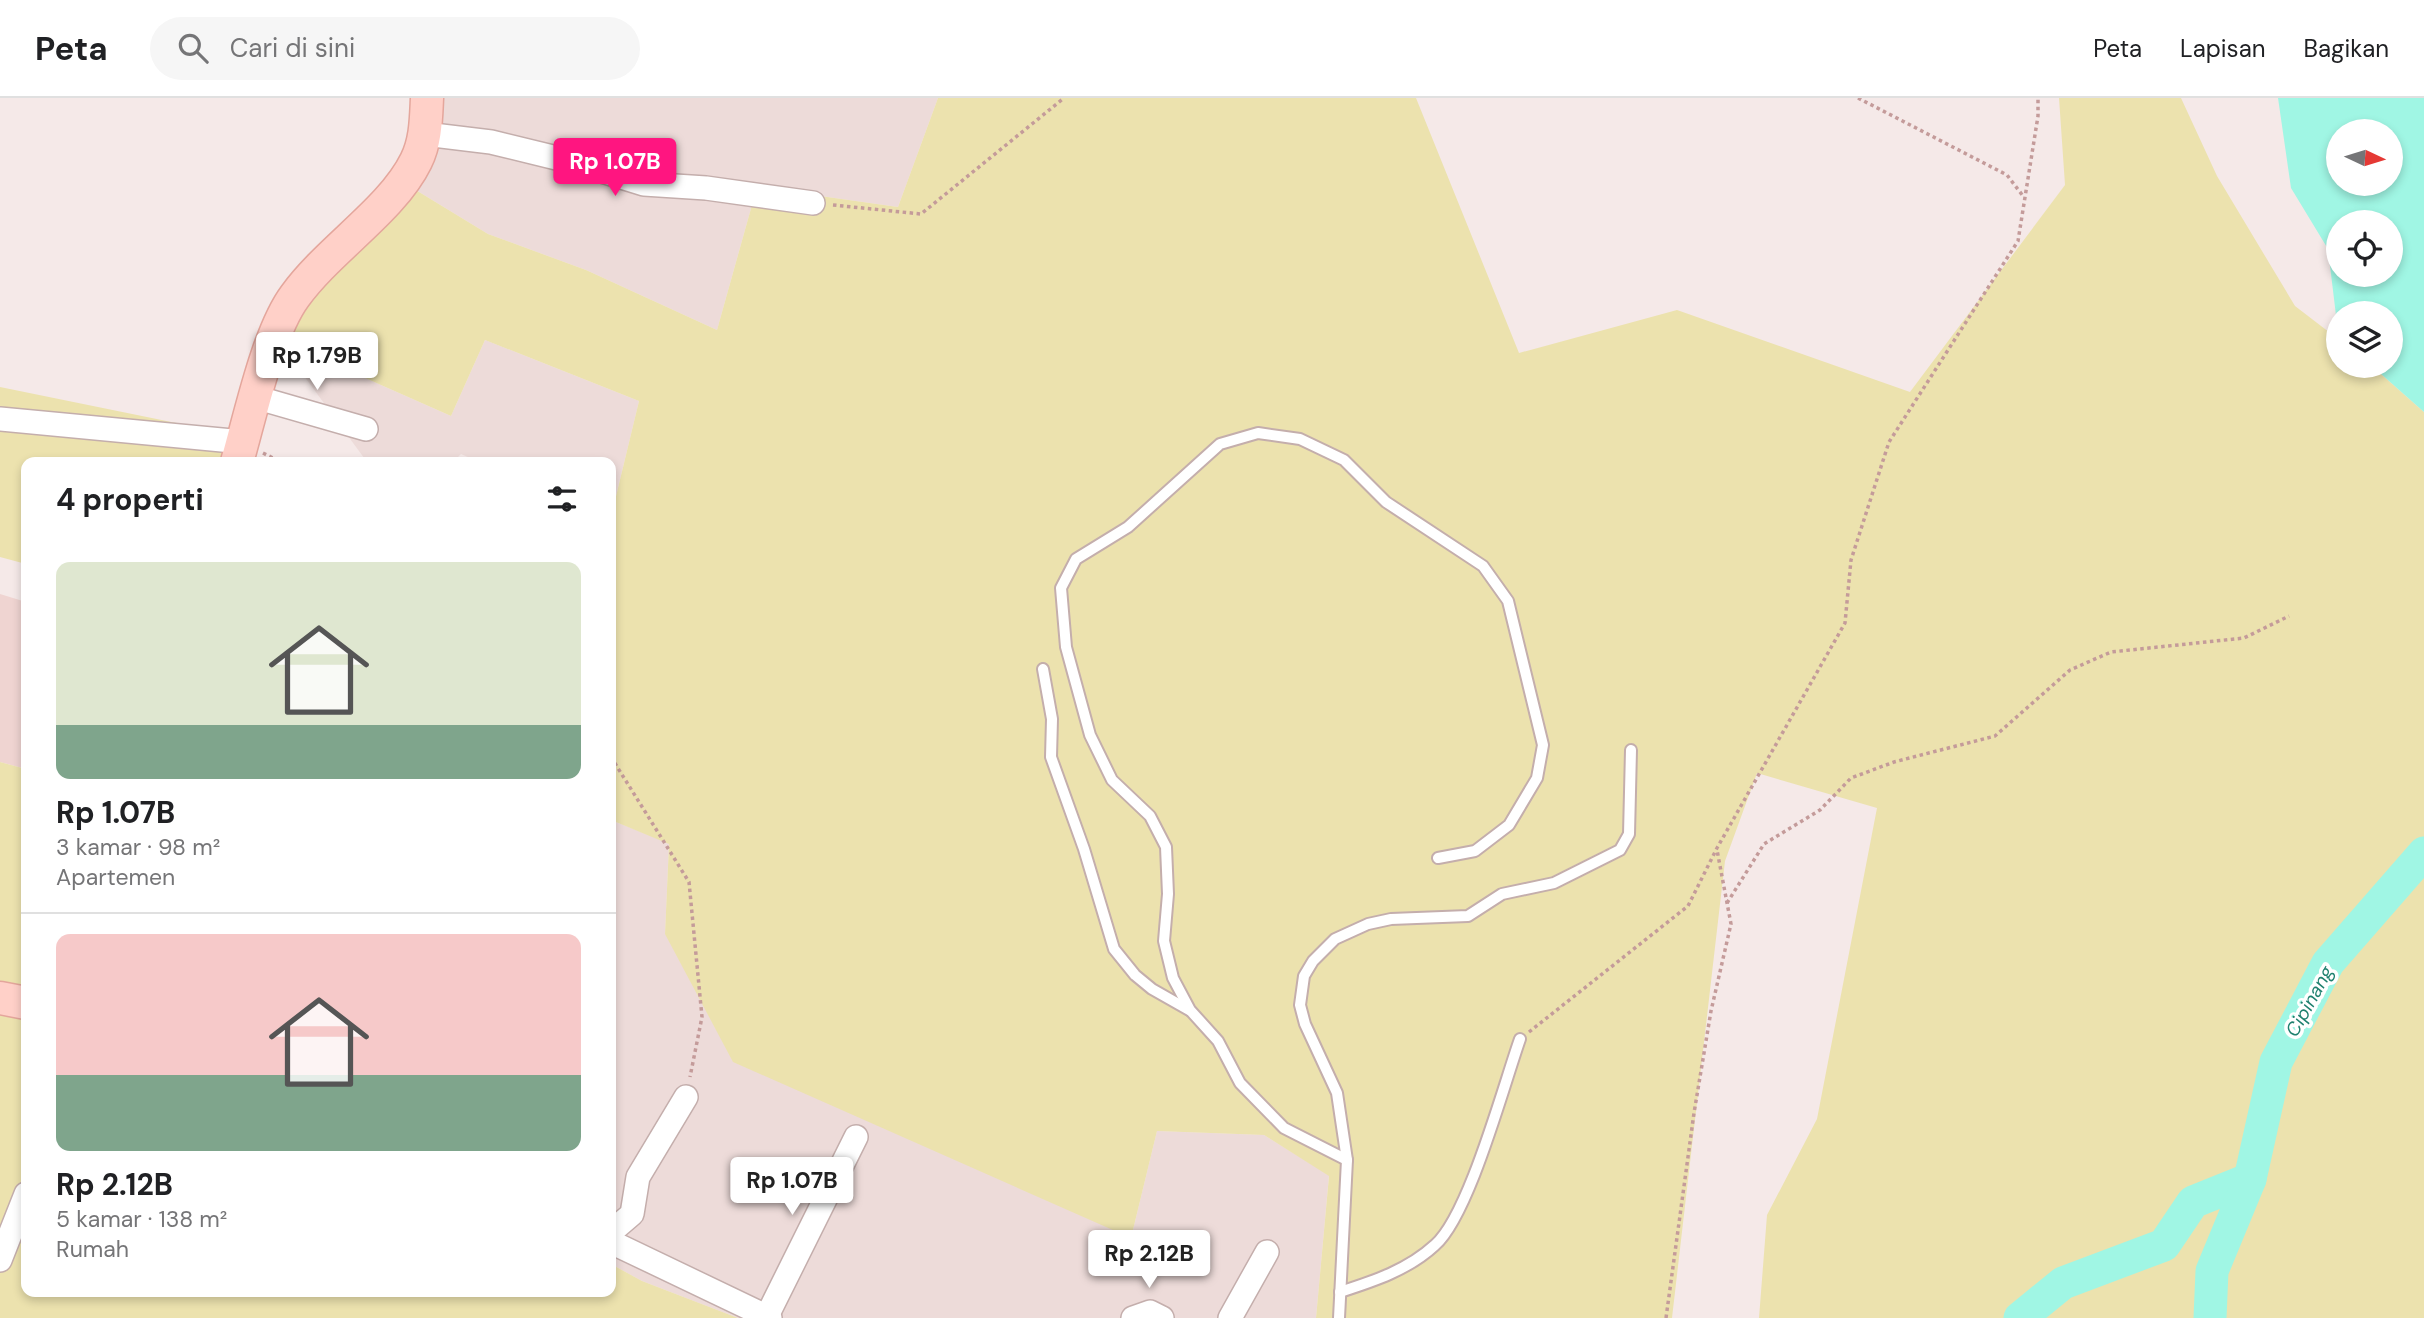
<!DOCTYPE html>
<html lang="id">
<meta charset="utf-8">
<style>
:root{--surface:#fff;--page:#f6f6f6;--text:#202124;--muted:#757577;--line:#e0e0e0;--accent:#ff1580}
body{margin:0;font-family:"DM Sans",sans-serif;background:var(--page);color:var(--text);height:100vh;display:flex;flex-direction:column;font-size:26px;white-space:nowrap}
*{box-sizing:border-box;margin:0}
p{font-size:23px;color:var(--muted)}
.icon{flex:none;width:38px;height:38px;fill:none;stroke:currentColor;stroke-width:2;stroke-linecap:round;stroke-linejoin:round}
.map{position:relative;flex:1;overflow:hidden}
.panel{position:absolute;left:21px;top:359px;width:595px;height:840px;display:flex;flex-direction:column;background:var(--surface);border-radius:14px;box-shadow:0 4px 10px #0003}
.panel>*{flex:none}
.needle{width:46px;rotate:94deg}
.controls{position:absolute;left:2326px;top:21px;display:grid;gap:14px}
.controls a{display:grid;place-items:center;width:77px;height:77px;border-radius:50%;background:var(--surface);box-shadow:0 4px 10px #0003;font-size:35px}
.price{position:absolute;translate:-50% -60px;padding:0 16px;border-radius:7px;background:#fff;color:#222;font-size:23px;line-height:46px;filter:drop-shadow(0 2px 4px #0008)}
.price::after{content:'';position:absolute;left:50%;top:42px;width:21px;height:16px;margin-left:-10px;background:inherit;clip-path:polygon(0 0,100% 0,50% 100%)}
.price.on{background:var(--accent);color:#fff}
ul{padding:0;list-style:none}
li{display:grid;align-content:center;gap:14px;height:371px;padding:0 35px}
li+li{border-top:2px solid var(--line)}
li span{display:grid;place-items:center;height:217px;border-radius:14px;color:#555}
li>.icon{margin-inline-start:auto}
span .icon{width:126px;height:126px;fill:#fffc;stroke-width:1}
li b{font-size:30px}
h2{display:flex;justify-content:space-between;align-items:center;height:84px;padding:0 35px;font-size:30px}
header{display:flex;align-items:center;gap:42px;box-sizing:border-box;height:98px;padding:0 35px;background:var(--surface);border-bottom:2px solid var(--line)}
header strong{font-size:33px}
nav{display:flex;gap:38px;margin-inline-start:auto;font-size:24px}
.search{width:490px;height:63px;background:var(--page);display:flex;align-items:center;gap:18px;box-sizing:border-box;padding:0 24px;border-radius:38px;color:var(--muted);font-size:26px}
.map>svg:first-child{display:block}
.residential{fill:#eddbd9}
.education{fill:#efd4d1}
.green{fill:#ece2ae}
.water{fill:#a0f6e4;fill-rule:evenodd}
.lines{fill:none;stroke-linecap:round;stroke-linejoin:round}
.river{stroke:#a0f6e4;stroke-width:33}
.lane-casing{stroke:#c4aeac;stroke-width:14}
.street-casing{stroke:#c4aeac;stroke-width:26}
.secondary-casing{stroke:#e4a69c;stroke-width:35}
.path{stroke:#c49b9a;stroke-width:3.5;stroke-dasharray:3.5 3.5;stroke-linecap:butt}
.lane{stroke:#fff;stroke-width:10}
.street{stroke:#fff;stroke-width:23}
.secondary{stroke:#ffd0c8;stroke-width:32}
.labels{text-anchor:middle;stroke-width:7;stroke-linejoin:round;paint-order:stroke}
.water-label{font-size:19px;font-style:italic;fill:#1f816f;stroke:#fff}
</style>
<header>
<strong>Peta</strong>
<div class="search"><svg class="icon" aria-label="search" viewBox="0 0 24 24"><circle cx="10" cy="10" r="6"/><path d="M15 15l6 6"/></svg>Cari di sini</div>
<nav><a>Peta</a><a>Lapisan</a><a>Bagikan</a></nav>
</header>
<div class="map">
<svg width="2424" height="1220" viewBox="0 0 2424 1220">
<rect width="100%" height="100%" fill="#f5e9e8"/>
<!-- residential -->
<g class="residential">
<polygon points="425,0 938,0 898,109 757,89 717,232 586,172 488,136 401,83"/>
<polygon points="277,241 451,318 485,242 639,303 611,419 611,364 479,364 461,356 453,364 367,364"/>
<polygon points="611,722 669,745 665,836 1131,1140 1157,1033 1264,1037 1329,1077 1316,1220 738,1220 642,1183 611,1166"/>
</g>
<!-- education -->
<polygon class="education" points="0,496 26,504 26,671 0,664"/>
<!-- green -->
<g class="green">
<polygon points="938,0 1416,0 1519,255 1677,212 1910,294 2065,87 2059,0 2181,0 2217,78 2295,208 2338,241 2338,268 2372,268 2424,314 2424,1220 1759,1220 1767,1117 1817,1021 1877,710 1757,675 1725,763 1672,1220 1316,1220 1329,1078 1264,1037 1157,1033 1131,1140 733,964 665,836 669,746 611,722 611,419 639,303 485,242 451,318 277,241 401,83 488,136 586,172 717,232 757,89 898,109"/>
<polygon points="0,289 235,337 229,364 26,364 26,466 0,459"/>
<polygon points="0,664 26,671 26,1194 611,1194 611,1166 642,1183 738,1220 0,1220"/>
</g>
<!-- water -->
<path class="water" d="M2278 0H2424V314L2372 268H2390V215H2338V234L2328 151 2291 90ZM2338 33H2390V86H2338ZM2338 124H2390V177H2338Z"/>
<g class="lines">
<!-- river -->
<g class="river">
<polyline points="2020,1220 2063,1185 2164,1147 2193,1104 2250,1081"/>
<polyline points="2210,1220 2212,1173 2250,1081 2276,964 2328,865 2424,755"/>
</g>
<!-- lane casing -->
<g class="lane-casing">
<g id="lane">
<polyline points="1043,571 1052,621 1051,659 1084,751 1114,851 1135,877 1152,891 1189,912"/>
<polyline points="1347,1062 1284,1030 1240,985 1218,943 1190,912 1173,880 1164,843 1168,796 1166,749 1150,718 1112,682 1090,637 1066,549 1061,490 1076,461 1128,429 1220,346 1258,335 1300,341 1344,362 1386,404 1483,468 1508,503 1543,647 1537,680 1509,727 1475,753 1438,760"/>
<path d="M1340 1194C1374 1183 1408 1172 1435 1147 1469 1117 1503 989 1520 941"/>
<polyline points="1339,1220 1347,1062 1337,995 1305,926 1300,907 1304,878 1313,863 1335,841 1368,826 1391,821 1468,818 1502,796 1554,785 1620,752 1629,736 1631,652"/>
</g>
</g>
<!-- street casing -->
<g class="street-casing">
<g id="street">
<polyline points="425,36 491,44 573,64 644,86 706,90 813,105"/>
<polyline points="255,299 366,331"/>
<polyline points="0,321 243,344"/>
<polyline points="611,1134 632,1116 638,1079 686,999"/>
<polyline points="611,1144 770,1220"/>
<polyline points="0,1162 26,1096"/>
<polyline points="767,1218 856,1039"/>
<polyline points="1133,1220 1150,1214 1162,1220"/>
<polyline points="1230,1220 1267,1154"/>
</g>
</g>
<!-- secondary casing -->
<g class="secondary-casing">
<g id="secondary">
<path d="M237 364C250 319 268 234 295 198 329 151 392 112 416 63 426 43 426 21 427 0"/>
<polyline points="0,900 26,905"/>
</g>
</g>
<!-- path -->
<g class="path">
<polyline points="1858,0 2007,77 2023,98"/>
<polyline points="833,107 921,116 1064,0"/>
<polyline points="263,355 281,364"/>
<polyline points="611,659 689,784 702,919 690,979"/>
<polyline points="1727,805 1764,746 1820,712 1851,680 1894,664 1995,638 2070,572 2111,554 2244,540 2289,518"/>
<polyline points="1529,934 1688,808 1717,750 1845,525 1851,462 1889,344 2018,143 2038,18 2038,0"/>
<polyline points="1666,1220 1694,1015 1711,913 1731,826 1717,752"/>
</g>
<!-- lane -->
<use href="#lane" class="lane"/>
<!-- street -->
<use href="#street" class="street"/>
<!-- secondary -->
<use href="#secondary" class="secondary"/>
</g>
<g class="labels">
<!-- water labels -->
<g class="water-label">
<text transform="translate(2309 903) rotate(-61)" y="7">Cipinang</text>
</g>
</g>
</svg>
<div class="controls">
<a><svg class="needle" viewBox="-14 -14 28 28"><path d="M0-13l5 13h-10z" fill="#e53935"/><path d="M0 13l5-13h-10z" fill="#757577"/></svg></a>
<a><svg class="icon" aria-label="locate" viewBox="0 0 24 24"><circle cx="12" cy="12" r="6"/><path d="M12 2v4M12 18v4M2 12h4M18 12h4"/></svg></a>
<a><svg class="icon" aria-label="layers" viewBox="0 0 24 24"><path d="M12 4l9 5-9 5-9-5zM3 14l9 5 9-5"/></svg></a>
</div>
<b class="price on" style="left:615px;top:100px">Rp 1.07B</b>
<b class="price" style="left:317px;top:294px">Rp 1.79B</b>
<b class="price" style="left:792px;top:1119px">Rp 1.07B</b>
<b class="price" style="left:1149px;top:1192px">Rp 2.12B</b>
<section class="panel">
<h2>4 properti<svg class="icon" aria-label="filters" viewBox="0 0 24 24"><path d="M4 7h16M4 17h16"/><circle cx="9" cy="7" r="2"/><circle cx="15" cy="17" r="2"/></svg></h2>
<ul>
<li><span style="background:linear-gradient(#dfe7d0 75%,#7fa58c 0)"><svg class="icon" aria-label="home" viewBox="0 0 24 24"><path d="M3 11l9-7 9 7M6 9v11h12V9"/></svg></span><div><b>Rp 1.07B</b><p>3 kamar · 98 m²</p><p>Apartemen</p></div></li>
<li><span style="background:linear-gradient(#f6c9c9 65%,#7fa58c 0)"><svg class="icon" aria-label="home" viewBox="0 0 24 24"><path d="M3 11l9-7 9 7M6 9v11h12V9"/></svg></span><div><b>Rp 2.12B</b><p>5 kamar · 138 m²</p><p>Rumah</p></div></li>
</ul>
</section>
</div>
